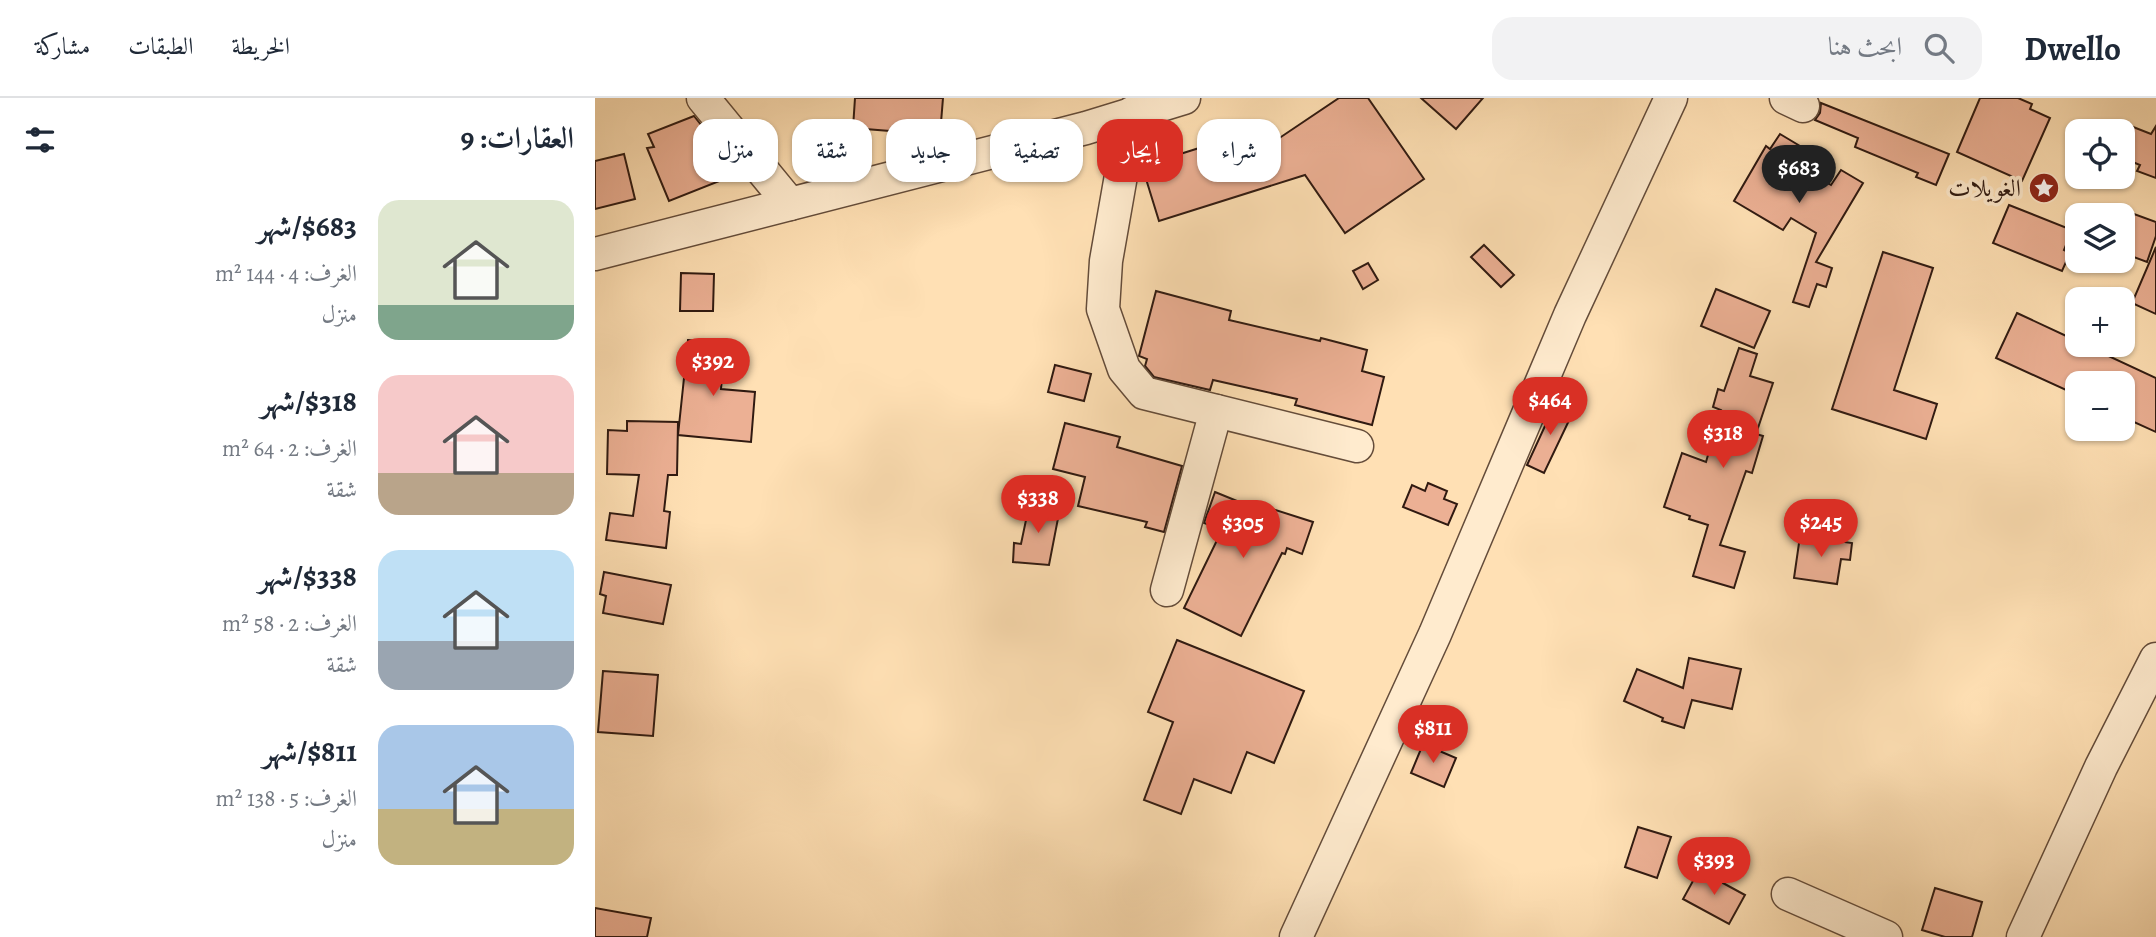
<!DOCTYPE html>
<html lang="ar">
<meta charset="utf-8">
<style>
:root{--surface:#fff;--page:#f2f2f3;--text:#1f2937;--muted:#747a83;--line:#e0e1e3;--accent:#d93025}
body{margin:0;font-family:Alegreya,Amiri,serif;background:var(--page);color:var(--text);direction:rtl;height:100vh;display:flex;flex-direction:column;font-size:26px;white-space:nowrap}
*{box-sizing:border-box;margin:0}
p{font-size:23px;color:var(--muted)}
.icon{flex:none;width:38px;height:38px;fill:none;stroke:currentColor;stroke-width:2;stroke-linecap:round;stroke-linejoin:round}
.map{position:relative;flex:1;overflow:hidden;direction:ltr}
.panel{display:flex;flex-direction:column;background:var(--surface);width:595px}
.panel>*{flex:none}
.guide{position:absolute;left:21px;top:21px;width:665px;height:63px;direction:rtl;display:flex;gap:14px}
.controls{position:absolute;left:1470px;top:21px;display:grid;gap:14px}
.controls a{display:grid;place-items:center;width:70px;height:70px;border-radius:14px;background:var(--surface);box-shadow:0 2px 5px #0004;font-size:35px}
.price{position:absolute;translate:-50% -60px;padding:0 16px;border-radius:24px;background:var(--accent);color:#fff;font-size:23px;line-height:46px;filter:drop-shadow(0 2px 4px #0008)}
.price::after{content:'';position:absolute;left:50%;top:42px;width:21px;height:16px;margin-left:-10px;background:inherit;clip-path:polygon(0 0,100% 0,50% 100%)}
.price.current{background:#222;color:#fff}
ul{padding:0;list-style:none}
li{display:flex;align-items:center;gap:21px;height:175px;padding:0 21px}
li span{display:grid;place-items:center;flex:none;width:196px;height:140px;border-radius:21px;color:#555}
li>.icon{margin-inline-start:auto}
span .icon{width:84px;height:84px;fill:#fffc;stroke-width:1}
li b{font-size:30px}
h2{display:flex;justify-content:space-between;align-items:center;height:84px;padding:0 21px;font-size:30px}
.tag{padding:0 24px;border-radius:21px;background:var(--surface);box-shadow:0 2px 5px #0004;font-size:24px;line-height:63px}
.tag.current{background:var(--accent);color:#fff}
header{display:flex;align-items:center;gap:42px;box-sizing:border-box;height:98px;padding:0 35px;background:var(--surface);border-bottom:2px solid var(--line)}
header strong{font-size:33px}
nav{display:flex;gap:38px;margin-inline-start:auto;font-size:24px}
.search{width:490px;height:63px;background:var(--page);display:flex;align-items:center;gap:18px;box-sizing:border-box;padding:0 24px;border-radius:21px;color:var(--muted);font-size:26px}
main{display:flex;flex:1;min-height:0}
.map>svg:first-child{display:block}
.building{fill:#ecb094;stroke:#301a11;stroke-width:2}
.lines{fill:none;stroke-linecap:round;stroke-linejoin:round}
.minor-casing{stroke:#644c3a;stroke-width:35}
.minor{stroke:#ffebce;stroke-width:32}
.labels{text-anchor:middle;stroke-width:7;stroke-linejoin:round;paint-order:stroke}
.poi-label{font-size:24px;fill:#301a11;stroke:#ffebce;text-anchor:end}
</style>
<header>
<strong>Dwello</strong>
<div class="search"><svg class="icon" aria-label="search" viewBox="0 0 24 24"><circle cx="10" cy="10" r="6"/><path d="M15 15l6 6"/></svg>ابحث هنا</div>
<nav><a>الخريطة</a><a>الطبقات</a><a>مشاركة</a></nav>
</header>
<main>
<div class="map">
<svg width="1561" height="839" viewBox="0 0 1561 839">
<rect width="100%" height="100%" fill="#ffe0b4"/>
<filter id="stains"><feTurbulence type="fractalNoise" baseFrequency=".00286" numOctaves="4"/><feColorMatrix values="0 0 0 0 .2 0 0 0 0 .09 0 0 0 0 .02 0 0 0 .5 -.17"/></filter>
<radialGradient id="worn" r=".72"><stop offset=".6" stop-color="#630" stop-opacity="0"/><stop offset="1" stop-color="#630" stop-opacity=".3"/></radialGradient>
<!-- building -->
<g class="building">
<polygon points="260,0 348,0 345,37 258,30"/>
<polygon points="744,0 773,0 829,81 750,135 710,77 564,123 547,68 655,34 657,42 675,37 677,45"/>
<polygon points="826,0 888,0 861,31"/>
<polygon points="1385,0 1423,0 1437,6 1435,11 1455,20 1427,83 1362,54"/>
<polygon points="1226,5 1354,56 1341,87 1321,79 1323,75 1260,49 1263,40 1220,22 1225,15"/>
<polygon points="99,18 114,37 132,80 74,103 52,50 59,49 53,36"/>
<polygon points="1528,25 1556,36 1561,28 1561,80 1542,73 1545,67 1528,60"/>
<polygon points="1185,36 1205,48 1196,63 1236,87 1246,72 1268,85 1221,164 1237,170 1231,189 1222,186 1214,209 1198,204 1221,135 1196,120 1188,132 1139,103 1171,48 1175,51"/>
<polygon points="29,56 40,101 0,111 0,63"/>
<polygon points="1414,107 1477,132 1469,152 1475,155 1467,173 1398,145"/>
<polygon points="1528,112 1561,124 1561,138 1552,164 1528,155"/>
<polygon points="889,147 919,177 906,189 876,159"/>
<polygon points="1561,149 1561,216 1537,205"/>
<polygon points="1288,154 1338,170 1299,292 1342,306 1331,341 1237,311"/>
<polygon points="773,165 783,182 768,191 758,173"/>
<polygon points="86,175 119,176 118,213 85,213"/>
<polygon points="1121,191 1175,213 1159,250 1106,228"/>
<polygon points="561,193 636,213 634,222 725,243 726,240 772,252 767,273 789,279 777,327 700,307 702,301 618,282 615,292 559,279 550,268 552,261 544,258"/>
<polygon points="1422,215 1482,243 1482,247 1490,247 1561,280 1561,334 1528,319 1528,285 1482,285 1482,297 1401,260"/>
<polygon points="93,242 130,246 126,291 160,294 156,344 83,337"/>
<polygon points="1144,250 1162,256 1155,278 1178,285 1161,336 1168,338 1157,375 1151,373 1125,447 1150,454 1139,490 1098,478 1113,427 1094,421 1095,418 1069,409 1087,355 1111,364 1126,312 1118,309 1123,291 1129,293"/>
<polygon points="460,267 496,276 489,303 453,294"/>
<polygon points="961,304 979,312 949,375 932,367"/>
<polygon points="32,323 83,324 82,377 73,377 69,413 75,414 71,450 11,442 15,415 38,418 44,377 12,376 13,332 32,333"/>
<polygon points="470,325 525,339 522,349 587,368 569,434 550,429 552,424 483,408 490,379 458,371"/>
<polygon points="833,385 852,393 849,401 862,406 853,427 808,409 817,387 830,393"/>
<polygon points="620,394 669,414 671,409 718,424 707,456 692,450 690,456 687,455 646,538 589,510 627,432 609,425"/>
<polygon points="435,403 465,410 454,467 418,464 419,445 426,446"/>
<polygon points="1205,438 1257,445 1255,462 1246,461 1242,486 1199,480"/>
<polygon points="9,474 76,487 68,526 8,515 11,498 5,496"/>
<polygon points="582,542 709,593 679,665 652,654 636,695 599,681 586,716 549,702 578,624 553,614"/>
<polygon points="1094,560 1146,571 1137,611 1097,602 1089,630 1067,623 1068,620 1029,603 1042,571 1088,590"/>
<polygon points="8,573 63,577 58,638 3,634"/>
<polygon points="828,646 861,660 849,689 816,675"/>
<polygon points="1043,729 1076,739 1062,780 1030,769"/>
<polygon points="1104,772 1150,797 1134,826 1088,801"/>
<polygon points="1340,790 1387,804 1377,839 1350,839 1327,832"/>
<polygon points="0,810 56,820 52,839 0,839"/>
</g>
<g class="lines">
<!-- minor casing -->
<g class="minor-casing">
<g id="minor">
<polyline points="108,0 195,106"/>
<polyline points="1191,0 1208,8"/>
<polyline points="537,15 511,163 508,211 529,271 549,295 762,348"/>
<polyline points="0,156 491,30 589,0"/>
<polyline points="572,492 621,313"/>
<polyline points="1193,796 1291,839"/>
<polyline points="701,839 840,536 975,217 1076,0"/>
<polyline points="1428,839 1506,669 1561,561"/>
</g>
</g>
<!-- minor -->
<use href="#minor" class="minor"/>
</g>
<!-- icons -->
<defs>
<g id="sight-disc" transform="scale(1.575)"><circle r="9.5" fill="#8f2418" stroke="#ffebce"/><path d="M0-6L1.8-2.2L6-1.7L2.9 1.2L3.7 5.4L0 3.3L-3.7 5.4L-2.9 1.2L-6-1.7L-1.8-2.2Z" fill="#fff"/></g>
</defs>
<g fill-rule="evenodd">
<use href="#sight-disc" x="1449" y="90"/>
</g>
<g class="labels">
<!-- poi labels -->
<g class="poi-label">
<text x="1426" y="98">الغويلات</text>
</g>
</g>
<rect width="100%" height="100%" filter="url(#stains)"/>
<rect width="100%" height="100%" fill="url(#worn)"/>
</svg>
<div class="controls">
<a><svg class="icon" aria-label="locate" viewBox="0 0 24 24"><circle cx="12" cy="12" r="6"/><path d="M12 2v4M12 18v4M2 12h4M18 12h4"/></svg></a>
<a><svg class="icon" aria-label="layers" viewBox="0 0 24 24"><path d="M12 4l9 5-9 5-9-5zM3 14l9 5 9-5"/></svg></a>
<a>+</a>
<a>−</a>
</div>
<b class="price current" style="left:1204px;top:107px">$683</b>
<b class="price" style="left:118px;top:300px">$392</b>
<b class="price" style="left:955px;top:339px">$464</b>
<b class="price" style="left:1128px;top:372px">$318</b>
<b class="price" style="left:443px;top:437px">$338</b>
<b class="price" style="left:1226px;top:461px">$245</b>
<b class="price" style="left:648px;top:462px">$305</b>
<b class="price" style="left:838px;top:667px">$811</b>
<b class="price" style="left:1119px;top:799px">$393</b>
<div class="guide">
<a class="tag">شراء</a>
<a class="tag current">إيجار</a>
<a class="tag">تصفية</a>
<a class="tag">جديد</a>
<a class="tag">شقة</a>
<a class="tag">منزل</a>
</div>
</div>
<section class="panel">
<h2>العقارات: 9<svg class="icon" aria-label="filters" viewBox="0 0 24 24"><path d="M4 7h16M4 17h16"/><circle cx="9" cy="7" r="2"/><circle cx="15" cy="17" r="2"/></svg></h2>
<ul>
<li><span style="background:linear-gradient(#dfe7d0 75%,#7fa58c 0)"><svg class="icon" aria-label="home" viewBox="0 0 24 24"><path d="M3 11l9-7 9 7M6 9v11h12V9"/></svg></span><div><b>$683/شهر</b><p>الغرف: 4 · 144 m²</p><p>منزل</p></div></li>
<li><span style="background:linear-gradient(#f6c9c9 70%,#b9a48a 0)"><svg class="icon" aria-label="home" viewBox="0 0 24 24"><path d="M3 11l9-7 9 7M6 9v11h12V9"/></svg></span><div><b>$318/شهر</b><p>الغرف: 2 · 64 m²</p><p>شقة</p></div></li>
<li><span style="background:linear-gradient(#bfe0f5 65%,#9aa5b1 0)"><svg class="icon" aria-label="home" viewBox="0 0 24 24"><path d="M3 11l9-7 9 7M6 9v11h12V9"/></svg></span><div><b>$338/شهر</b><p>الغرف: 2 · 58 m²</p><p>شقة</p></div></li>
<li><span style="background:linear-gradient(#a9c7e8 60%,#c2b280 0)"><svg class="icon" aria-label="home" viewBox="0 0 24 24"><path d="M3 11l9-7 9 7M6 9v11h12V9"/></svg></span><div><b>$811/شهر</b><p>الغرف: 5 · 138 m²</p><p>منزل</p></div></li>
</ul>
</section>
</main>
